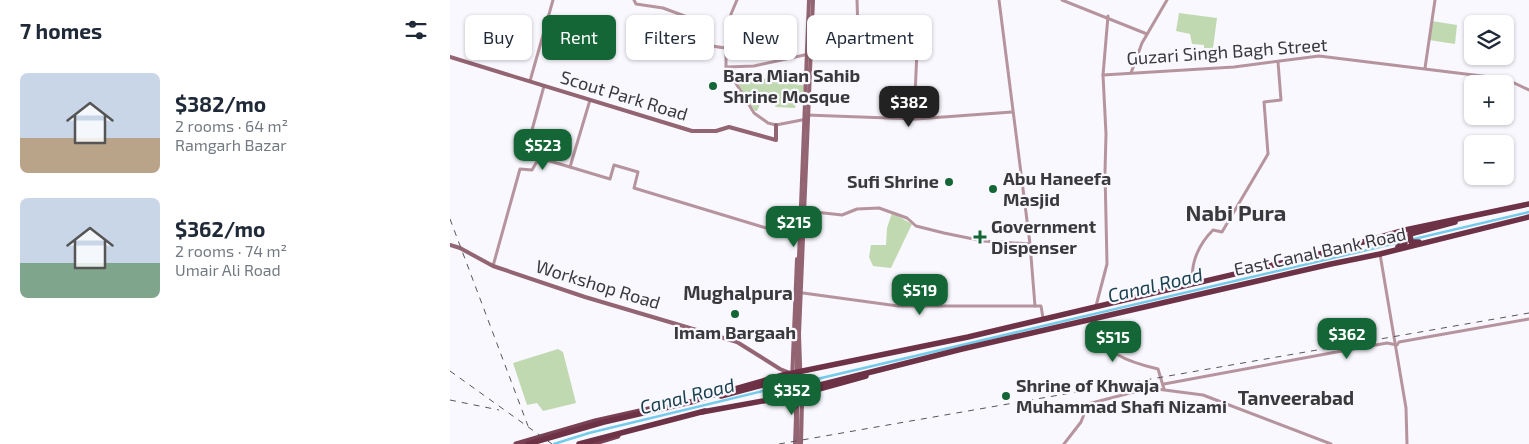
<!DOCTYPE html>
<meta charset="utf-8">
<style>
:root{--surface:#fff;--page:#f6f6f7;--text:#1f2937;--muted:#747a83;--accent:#156637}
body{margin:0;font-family:"Exo 2",sans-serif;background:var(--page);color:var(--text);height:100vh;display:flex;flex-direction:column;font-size:19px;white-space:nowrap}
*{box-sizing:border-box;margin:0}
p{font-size:16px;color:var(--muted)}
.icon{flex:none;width:28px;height:28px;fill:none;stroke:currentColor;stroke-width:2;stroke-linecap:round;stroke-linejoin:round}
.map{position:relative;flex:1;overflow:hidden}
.sheet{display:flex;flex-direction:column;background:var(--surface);width:450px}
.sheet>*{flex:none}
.top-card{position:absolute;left:15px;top:15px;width:475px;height:45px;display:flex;gap:10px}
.controls{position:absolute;left:1014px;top:15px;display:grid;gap:10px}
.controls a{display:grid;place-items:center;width:50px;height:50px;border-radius:8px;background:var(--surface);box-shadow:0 1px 4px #0004;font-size:25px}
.price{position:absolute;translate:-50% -42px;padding:0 11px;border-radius:10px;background:var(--accent);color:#fff;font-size:16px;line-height:32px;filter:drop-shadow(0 1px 2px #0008)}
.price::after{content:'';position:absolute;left:50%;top:30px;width:15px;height:11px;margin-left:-8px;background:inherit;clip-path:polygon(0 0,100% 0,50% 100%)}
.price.active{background:#222;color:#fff}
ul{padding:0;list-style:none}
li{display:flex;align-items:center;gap:15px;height:125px;padding:0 20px}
li span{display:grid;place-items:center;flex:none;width:140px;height:100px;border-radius:8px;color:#555}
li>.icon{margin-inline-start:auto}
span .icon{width:60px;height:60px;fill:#fffc;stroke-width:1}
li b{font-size:21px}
h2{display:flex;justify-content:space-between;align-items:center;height:60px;padding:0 20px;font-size:21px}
.tag{padding:0 18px;border-radius:8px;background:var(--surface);box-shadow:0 1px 4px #0004;font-size:18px;line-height:45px}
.tag.active{background:var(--accent);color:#fff}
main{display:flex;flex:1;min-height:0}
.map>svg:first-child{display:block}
.green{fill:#c1d9b1}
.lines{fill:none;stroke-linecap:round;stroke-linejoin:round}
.canal{stroke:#74cbeb;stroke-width:2.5}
.trunk-tunnel{stroke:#d3d2d7;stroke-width:5.5;stroke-dasharray:5.5 3;stroke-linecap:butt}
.tertiary{stroke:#b6949d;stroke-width:3}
.secondary{stroke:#936472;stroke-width:4}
.primary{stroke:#794153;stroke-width:5}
.trunk{stroke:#6e3246;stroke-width:5.5}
.rail{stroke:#56565a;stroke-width:1;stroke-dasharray:6 6;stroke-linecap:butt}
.poi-dot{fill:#156637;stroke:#f9f8fe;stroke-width:2}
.labels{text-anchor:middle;stroke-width:4.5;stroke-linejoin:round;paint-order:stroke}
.street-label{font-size:18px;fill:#3a3a3d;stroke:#f9f8fe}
.poi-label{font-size:18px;font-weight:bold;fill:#3a3a3d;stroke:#f9f8fe;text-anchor:start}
.water-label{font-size:19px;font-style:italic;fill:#1a414f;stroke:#f9f8fe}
.neighbourhood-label{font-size:19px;font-weight:bold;fill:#3a3a3d;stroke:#f9f8fe}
.district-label{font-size:22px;font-weight:bold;fill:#3a3a3d;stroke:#f9f8fe}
</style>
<main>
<section class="sheet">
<h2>7 homes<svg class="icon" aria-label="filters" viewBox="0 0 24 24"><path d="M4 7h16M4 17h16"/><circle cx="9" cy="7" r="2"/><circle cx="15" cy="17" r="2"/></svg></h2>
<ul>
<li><span style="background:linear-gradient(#c9d6e8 65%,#b9a48a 0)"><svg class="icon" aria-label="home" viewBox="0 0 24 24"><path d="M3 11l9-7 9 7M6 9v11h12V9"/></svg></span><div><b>$382/mo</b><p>2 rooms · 64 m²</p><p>Ramgarh Bazar</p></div></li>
<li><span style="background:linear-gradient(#c9d6e8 65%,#7fa58c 0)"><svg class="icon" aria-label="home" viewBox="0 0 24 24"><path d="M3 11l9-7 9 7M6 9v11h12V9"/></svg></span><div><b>$362/mo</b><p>2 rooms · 74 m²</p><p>Umair Ali Road</p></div></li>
</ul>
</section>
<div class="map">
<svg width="1079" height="444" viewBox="0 0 1079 444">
<rect width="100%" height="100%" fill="#f9f8fe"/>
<!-- green -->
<g class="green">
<polygon points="729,13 767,18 763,48 754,48 754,45 742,44 740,34 726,31"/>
<polygon points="982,21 1007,25 1005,44 979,40"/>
<polygon points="327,73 337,77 345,77 348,85 354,85 354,95 347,98 345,108 325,107 327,100 314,96 307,111 305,111 287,85 296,80 326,78"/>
<polygon points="442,213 462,224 441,268 423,266 419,257 421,245 436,245 437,228"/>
<polygon points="108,349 113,352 126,403 93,411 87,403 77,405 63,363"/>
</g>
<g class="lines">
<!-- canal -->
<g class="canal">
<polyline points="350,383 1079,212"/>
<polyline points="104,444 139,433 342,384"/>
</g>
<!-- trunk-tunnel -->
<polyline class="trunk-tunnel" points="339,392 354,389"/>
<!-- tertiary -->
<g class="tertiary">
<path d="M184 0 186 4 213 8 240 18C240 44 253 45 276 48V67L304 113 318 123 326 125 357 119"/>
<polyline points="407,0 408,30 438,33 450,45 467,50 464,119"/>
<polyline points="549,0 580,244 585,306"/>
<polyline points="612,0 697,34"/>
<polyline points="276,48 281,14 287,0"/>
<polyline points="276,67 304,66 359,54"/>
<polyline points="975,68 985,0"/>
<polyline points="681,73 692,43 717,0"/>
<polyline points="653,75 784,67 869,56 1048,78 1058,80 1079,90"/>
<polyline points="80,81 103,0"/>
<polyline points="356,115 466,119 562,112"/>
<polyline points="89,158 76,152 94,86"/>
<polyline points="120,167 160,179 164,165 188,172 184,188 316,228 351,232"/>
<polyline points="356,211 392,215 407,209 429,208 457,218 466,226 494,233 533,241 580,244"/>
<polyline points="930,254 956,408 957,444"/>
<polyline points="43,266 70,169 82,170 89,158 120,167 140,100"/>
<path d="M743 283C740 263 749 244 763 230L772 232 818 154 814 102 831 100 828 62"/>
<polyline points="353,293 448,306 591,306 593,318"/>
<polyline points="646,306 657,264 655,172 656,134 653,75 658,16"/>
<path d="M643 320C650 353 678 362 708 369L714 389"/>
<polyline points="714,384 881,353 937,343 947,345 949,342 1079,319"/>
<polyline points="614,444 631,422 638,404 699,388 753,395 881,444"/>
</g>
<!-- secondary -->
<g class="secondary">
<polyline points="0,57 242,131 266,131 279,127 326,140 326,125"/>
<polyline points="0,245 10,248 43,266 135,297 287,342 330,369 340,373"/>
<polyline points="351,394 349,334 363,0"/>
<polyline points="345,444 346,415 342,380 347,259"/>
<polyline points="348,444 346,334 359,0"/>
<polyline points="351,444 352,401"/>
</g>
<!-- primary -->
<g class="primary">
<polyline points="66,444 145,421 203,408"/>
<polyline points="142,444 168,436"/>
</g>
<!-- trunk -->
<g class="trunk">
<polyline points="969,242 961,242 960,234 1005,222"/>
<polyline points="919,243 952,236 955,243 948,247"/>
<polyline points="354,389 512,349 881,264 930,254 1079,217"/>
<polyline points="271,396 339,378"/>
<polyline points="332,398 345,406"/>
<polyline points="243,401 333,375 518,337 878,252 955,230 1079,204"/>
<polyline points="351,402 357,393"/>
<polyline points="252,412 351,394 416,376"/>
<polyline points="78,444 154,422 245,401"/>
<polyline points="129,444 255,411"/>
</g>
<!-- rail -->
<g class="rail">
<polyline points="0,219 78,426"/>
<polyline points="0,371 102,444"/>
<polyline points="0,400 49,410"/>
<polyline points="329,444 1079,313"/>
</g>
</g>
<!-- markers -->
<g class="poi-dot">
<circle cx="263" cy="86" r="5"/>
<circle cx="499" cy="182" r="5"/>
<circle cx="543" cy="189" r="5"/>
<path d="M527.5 229.5h5v5h5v5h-5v5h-5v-5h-5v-5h5z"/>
<circle cx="285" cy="314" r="5"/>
<circle cx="556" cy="396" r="5"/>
</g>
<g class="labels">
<!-- street labels -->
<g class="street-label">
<text transform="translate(777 52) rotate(-4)" y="6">Guzari Singh Bagh Street</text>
<text transform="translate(174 96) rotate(17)" y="6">Scout Park Road</text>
<text transform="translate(870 252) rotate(-12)" y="6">East Canal Bank Road</text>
<text transform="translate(148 285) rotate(17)" y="6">Workshop Road</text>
</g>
<!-- poi labels -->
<g class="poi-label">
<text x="273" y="82">Bara Mian Sahib<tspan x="273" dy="21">Shrine Mosque</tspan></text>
<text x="553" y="185">Abu Haneefa<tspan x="553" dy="21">Masjid</tspan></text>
<text x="489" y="188" text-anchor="end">Sufi Shrine</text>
<text x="541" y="233">Government<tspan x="541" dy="21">Dispenser</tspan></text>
<text x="285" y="339" text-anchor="middle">Imam Bargaah</text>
<text x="566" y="392">Shrine of Khwaja<tspan x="566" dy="21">Muhammad Shafi Nizami</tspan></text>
</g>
<!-- water labels -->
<g class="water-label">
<text transform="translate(705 285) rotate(-13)" y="7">Canal Road</text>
<text transform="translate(237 396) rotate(-14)" y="7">Canal Road</text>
</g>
<!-- neighbourhood labels -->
<g class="neighbourhood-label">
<text x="288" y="300">Mughalpura</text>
<text x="846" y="405">Tanveerabad</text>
</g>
<!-- district labels -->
<g class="district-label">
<text x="786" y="221">Nabi Pura</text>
</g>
</g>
</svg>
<div class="controls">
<a><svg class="icon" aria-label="layers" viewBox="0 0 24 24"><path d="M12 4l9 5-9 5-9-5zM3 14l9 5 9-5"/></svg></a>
<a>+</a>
<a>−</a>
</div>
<b class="price active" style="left:459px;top:128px">$382</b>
<b class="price" style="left:93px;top:171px">$523</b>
<b class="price" style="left:344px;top:248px">$215</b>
<b class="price" style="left:470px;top:316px">$519</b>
<b class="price" style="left:897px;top:360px">$362</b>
<b class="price" style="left:663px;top:363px">$515</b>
<b class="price" style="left:342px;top:416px">$352</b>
<div class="top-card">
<a class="tag">Buy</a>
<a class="tag active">Rent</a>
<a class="tag">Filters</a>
<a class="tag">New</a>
<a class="tag">Apartment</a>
</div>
</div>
</main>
